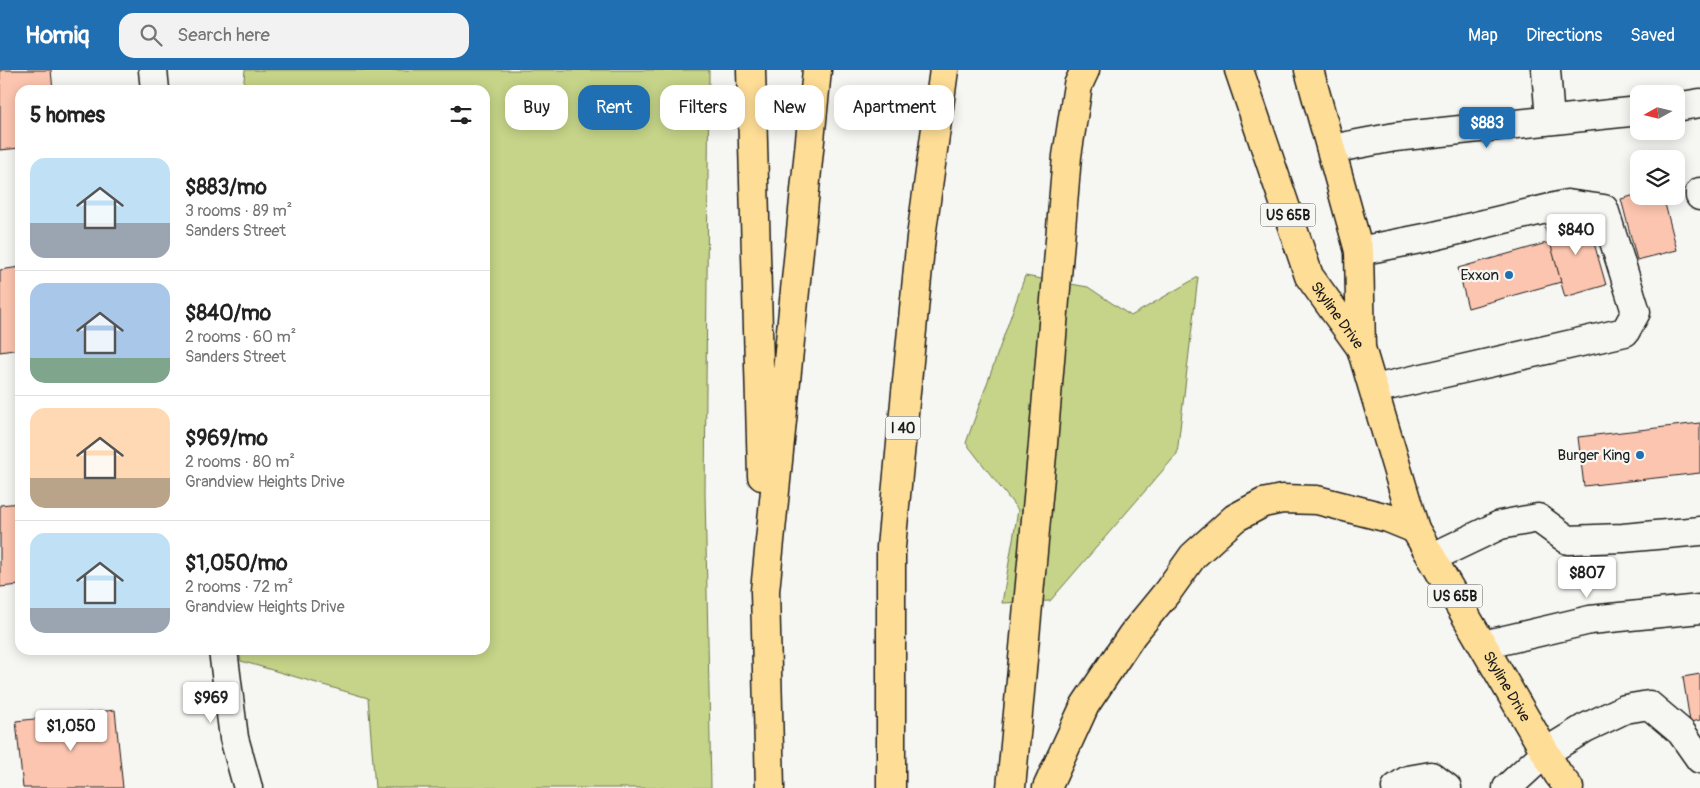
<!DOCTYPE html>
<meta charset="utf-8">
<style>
:root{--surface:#fff;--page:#f2f2f2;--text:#222;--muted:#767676;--line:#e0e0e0;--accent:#1f6fb2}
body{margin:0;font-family:Pangolin,sans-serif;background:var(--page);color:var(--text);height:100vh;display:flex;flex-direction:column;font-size:19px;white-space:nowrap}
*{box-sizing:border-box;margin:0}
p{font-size:16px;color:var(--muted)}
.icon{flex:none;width:28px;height:28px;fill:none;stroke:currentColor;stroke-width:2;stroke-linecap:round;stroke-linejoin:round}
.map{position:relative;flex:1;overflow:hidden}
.details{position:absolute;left:15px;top:15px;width:475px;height:570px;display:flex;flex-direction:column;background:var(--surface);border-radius:15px;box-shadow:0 2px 12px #0003}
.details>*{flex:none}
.banner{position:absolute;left:505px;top:15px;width:475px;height:45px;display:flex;gap:10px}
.needle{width:32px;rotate:262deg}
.controls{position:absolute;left:1630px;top:15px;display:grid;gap:10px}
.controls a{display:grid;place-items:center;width:55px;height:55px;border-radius:10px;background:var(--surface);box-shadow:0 2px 12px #0003;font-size:25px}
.price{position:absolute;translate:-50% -42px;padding:0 11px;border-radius:5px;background:#fff;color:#222;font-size:16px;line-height:32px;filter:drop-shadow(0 1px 2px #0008)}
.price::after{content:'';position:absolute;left:50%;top:30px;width:15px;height:11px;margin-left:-8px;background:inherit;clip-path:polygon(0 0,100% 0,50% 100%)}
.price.selected{background:var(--accent);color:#fff}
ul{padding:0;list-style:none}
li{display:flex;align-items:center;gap:15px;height:125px;padding:0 15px}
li+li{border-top:1px solid var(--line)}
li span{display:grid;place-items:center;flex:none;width:140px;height:100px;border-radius:15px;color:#555}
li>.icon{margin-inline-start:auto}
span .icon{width:60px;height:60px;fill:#fffc;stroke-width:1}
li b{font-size:21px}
h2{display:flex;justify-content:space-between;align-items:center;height:60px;padding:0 15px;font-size:21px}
.pill{padding:0 18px;border-radius:15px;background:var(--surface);box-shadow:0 2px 12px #0003;font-size:18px;line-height:45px}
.pill.selected{background:var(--accent);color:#fff}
header{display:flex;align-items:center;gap:30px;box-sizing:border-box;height:70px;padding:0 25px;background:var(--accent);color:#fff}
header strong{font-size:24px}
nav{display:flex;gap:28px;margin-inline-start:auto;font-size:18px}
.search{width:350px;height:45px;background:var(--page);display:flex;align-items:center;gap:12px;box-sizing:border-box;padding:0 18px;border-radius:15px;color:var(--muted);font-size:19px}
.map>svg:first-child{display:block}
.green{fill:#c5d488;stroke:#707852}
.building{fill:#fcc5af;stroke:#1c1c1c}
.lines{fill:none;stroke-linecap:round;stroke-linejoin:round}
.minor-casing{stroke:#1c1c1c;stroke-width:31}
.major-casing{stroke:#1c1c1c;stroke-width:31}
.highway-casing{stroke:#1c1c1c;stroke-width:31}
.minor{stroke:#f6f6f2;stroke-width:28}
.major{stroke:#fedd96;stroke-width:28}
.highway{stroke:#fedd96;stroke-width:28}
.poi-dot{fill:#1f6fb2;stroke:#f6f6f2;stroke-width:2}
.labels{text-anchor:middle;stroke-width:4.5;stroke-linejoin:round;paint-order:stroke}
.shield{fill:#f6f6f2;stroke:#5d5d5c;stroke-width:1}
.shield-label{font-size:14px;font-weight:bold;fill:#1c1c1c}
.poi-label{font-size:15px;fill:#1c1c1c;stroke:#f6f6f2;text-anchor:end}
.street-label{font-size:15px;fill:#1c1c1c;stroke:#f6f6f2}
</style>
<header>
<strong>Homiq</strong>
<div class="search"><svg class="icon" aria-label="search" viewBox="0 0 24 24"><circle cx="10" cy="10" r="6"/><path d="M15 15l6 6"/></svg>Search here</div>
<nav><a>Map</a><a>Directions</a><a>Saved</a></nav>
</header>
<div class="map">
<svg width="1700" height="718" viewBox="0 0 1700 718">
<rect width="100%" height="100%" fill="#f6f6f2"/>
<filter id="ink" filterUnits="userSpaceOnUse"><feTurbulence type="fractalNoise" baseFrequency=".02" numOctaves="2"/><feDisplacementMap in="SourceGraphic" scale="10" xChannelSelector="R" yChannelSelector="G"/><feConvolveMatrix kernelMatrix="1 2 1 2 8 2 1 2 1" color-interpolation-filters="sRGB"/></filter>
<g filter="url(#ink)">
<!-- green -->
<g class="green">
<polygon points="245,0 709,0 705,423 711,718 375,718 368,628 241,591 239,580 485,580 485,20 243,20"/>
<polygon points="1025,206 1088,217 1131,246 1198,207 1177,384 1050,531 1002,533 1018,440 966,373"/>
</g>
<!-- building -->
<g class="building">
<polygon points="0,0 51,0 53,20 20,20 20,78 0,80"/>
<polygon points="1639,124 1639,126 1663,126 1677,180 1637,190 1621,129"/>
<polygon points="1586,145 1606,215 1565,227 1545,158"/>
<polygon points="1550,172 1561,212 1468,238 1458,198"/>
<polygon points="20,197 20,279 0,282 0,200"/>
<polygon points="1700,353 1700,403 1584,416 1578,367"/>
<polygon points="20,433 20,515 0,517 0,435"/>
<polygon points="1700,604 1700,650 1690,652 1683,607"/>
<polygon points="115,640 123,718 23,718 16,651"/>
</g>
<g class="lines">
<!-- minor casing -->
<g class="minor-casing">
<g id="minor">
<polyline points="153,0 155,20"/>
<polyline points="1546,0 1550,50"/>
<polyline points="1676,37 1700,33"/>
<polyline points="1331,79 1395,67 1639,41"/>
<polyline points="1700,122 1700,126"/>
<polyline points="1359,181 1430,167 1567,134 1604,139 1636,242 1625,262 1374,319"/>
<polyline points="1433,487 1500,455 1538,448 1568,470 1623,468 1700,461"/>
<polyline points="1483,575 1590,550 1700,539"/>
<polyline points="223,580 234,668 248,718"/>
<polyline points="1396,718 1408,710 1431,706 1447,718"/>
<polyline points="1507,718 1546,682 1585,658 1625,639 1649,635 1681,662 1700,689"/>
</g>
</g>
<!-- major casing -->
<g class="major-casing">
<g id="major">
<path id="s1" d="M1239 0 1309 206 1361 278"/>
<path id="s2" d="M1309 0 1359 181 1361 278 1415 459 1558 704 1569 718"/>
</g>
</g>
<!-- highway casing -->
<g class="highway-casing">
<g id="highway">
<polyline points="751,0 762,406"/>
<polyline points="770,718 765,521 817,0"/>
<polyline points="891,718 891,477 921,167 944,0"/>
<polyline points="1011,718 1043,374 1067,86 1078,15 1085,0"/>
<polyline points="1047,718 1085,635 1132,565 1168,521 1193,486 1235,448 1263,433 1282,429 1317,430 1388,448 1415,459"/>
</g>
</g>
<!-- minor -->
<use href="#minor" class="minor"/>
<!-- major -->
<use href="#major" class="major"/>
<!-- highway -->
<use href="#highway" class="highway"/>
</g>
</g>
<!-- markers -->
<g class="poi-dot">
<circle cx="1509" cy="205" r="5"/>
<circle cx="1640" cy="385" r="5"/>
</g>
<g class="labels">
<!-- shield labels -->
<g class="shield">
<rect x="1260.5" y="133.5" width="55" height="23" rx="4"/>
<rect x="885.5" y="346.5" width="35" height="23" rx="4"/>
<rect x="1427.5" y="514.5" width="55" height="23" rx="4"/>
</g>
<g class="shield-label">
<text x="1288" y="150">US 65B</text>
<text x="903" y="363">I 40</text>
<text x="1455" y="531">US 65B</text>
</g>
<!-- poi labels -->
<g class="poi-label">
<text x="1499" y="210">Exxon</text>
<text x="1630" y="390">Burger King</text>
</g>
<!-- street labels -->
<g class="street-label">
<text dy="5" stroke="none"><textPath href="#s1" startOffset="266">Skyline Drive</textPath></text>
<text dy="5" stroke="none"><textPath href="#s2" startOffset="656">Skyline Drive</textPath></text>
</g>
</g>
</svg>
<div class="controls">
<a><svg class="needle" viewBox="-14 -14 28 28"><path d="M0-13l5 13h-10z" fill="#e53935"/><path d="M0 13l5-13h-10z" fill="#767676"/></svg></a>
<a><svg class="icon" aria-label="layers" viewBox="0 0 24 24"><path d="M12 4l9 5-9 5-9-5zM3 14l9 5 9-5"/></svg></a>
</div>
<b class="price selected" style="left:1487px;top:79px">$883</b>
<b class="price" style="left:1576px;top:186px">$840</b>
<b class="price" style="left:1587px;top:529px">$807</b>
<b class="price" style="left:211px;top:654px">$969</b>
<b class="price" style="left:71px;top:682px">$1,050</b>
<div class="banner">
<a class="pill">Buy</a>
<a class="pill selected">Rent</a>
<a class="pill">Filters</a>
<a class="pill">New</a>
<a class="pill">Apartment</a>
</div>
<section class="details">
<h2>5 homes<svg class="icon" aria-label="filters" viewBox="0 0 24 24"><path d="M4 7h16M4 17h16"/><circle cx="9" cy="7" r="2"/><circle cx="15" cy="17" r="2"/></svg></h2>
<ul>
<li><span style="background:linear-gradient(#bfe0f5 65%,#9aa5b1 0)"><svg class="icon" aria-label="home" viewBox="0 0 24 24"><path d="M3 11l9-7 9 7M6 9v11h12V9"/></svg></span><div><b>$883/mo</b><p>3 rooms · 89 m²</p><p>Sanders Street</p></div></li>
<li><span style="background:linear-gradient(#a9c7e8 75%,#7fa58c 0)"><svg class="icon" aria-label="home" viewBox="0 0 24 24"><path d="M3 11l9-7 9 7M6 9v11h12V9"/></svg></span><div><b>$840/mo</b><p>2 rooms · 60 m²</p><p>Sanders Street</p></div></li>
<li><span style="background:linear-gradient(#ffd9b3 70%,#b9a48a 0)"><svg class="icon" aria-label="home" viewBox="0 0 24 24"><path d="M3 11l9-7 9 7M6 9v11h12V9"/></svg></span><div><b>$969/mo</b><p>2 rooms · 80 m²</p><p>Grandview Heights Drive</p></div></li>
<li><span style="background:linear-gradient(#bfe0f5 75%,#9aa5b1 0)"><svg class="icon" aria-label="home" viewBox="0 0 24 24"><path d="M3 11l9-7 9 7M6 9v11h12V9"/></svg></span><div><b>$1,050/mo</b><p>2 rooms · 72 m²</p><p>Grandview Heights Drive</p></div></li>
</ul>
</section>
</div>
